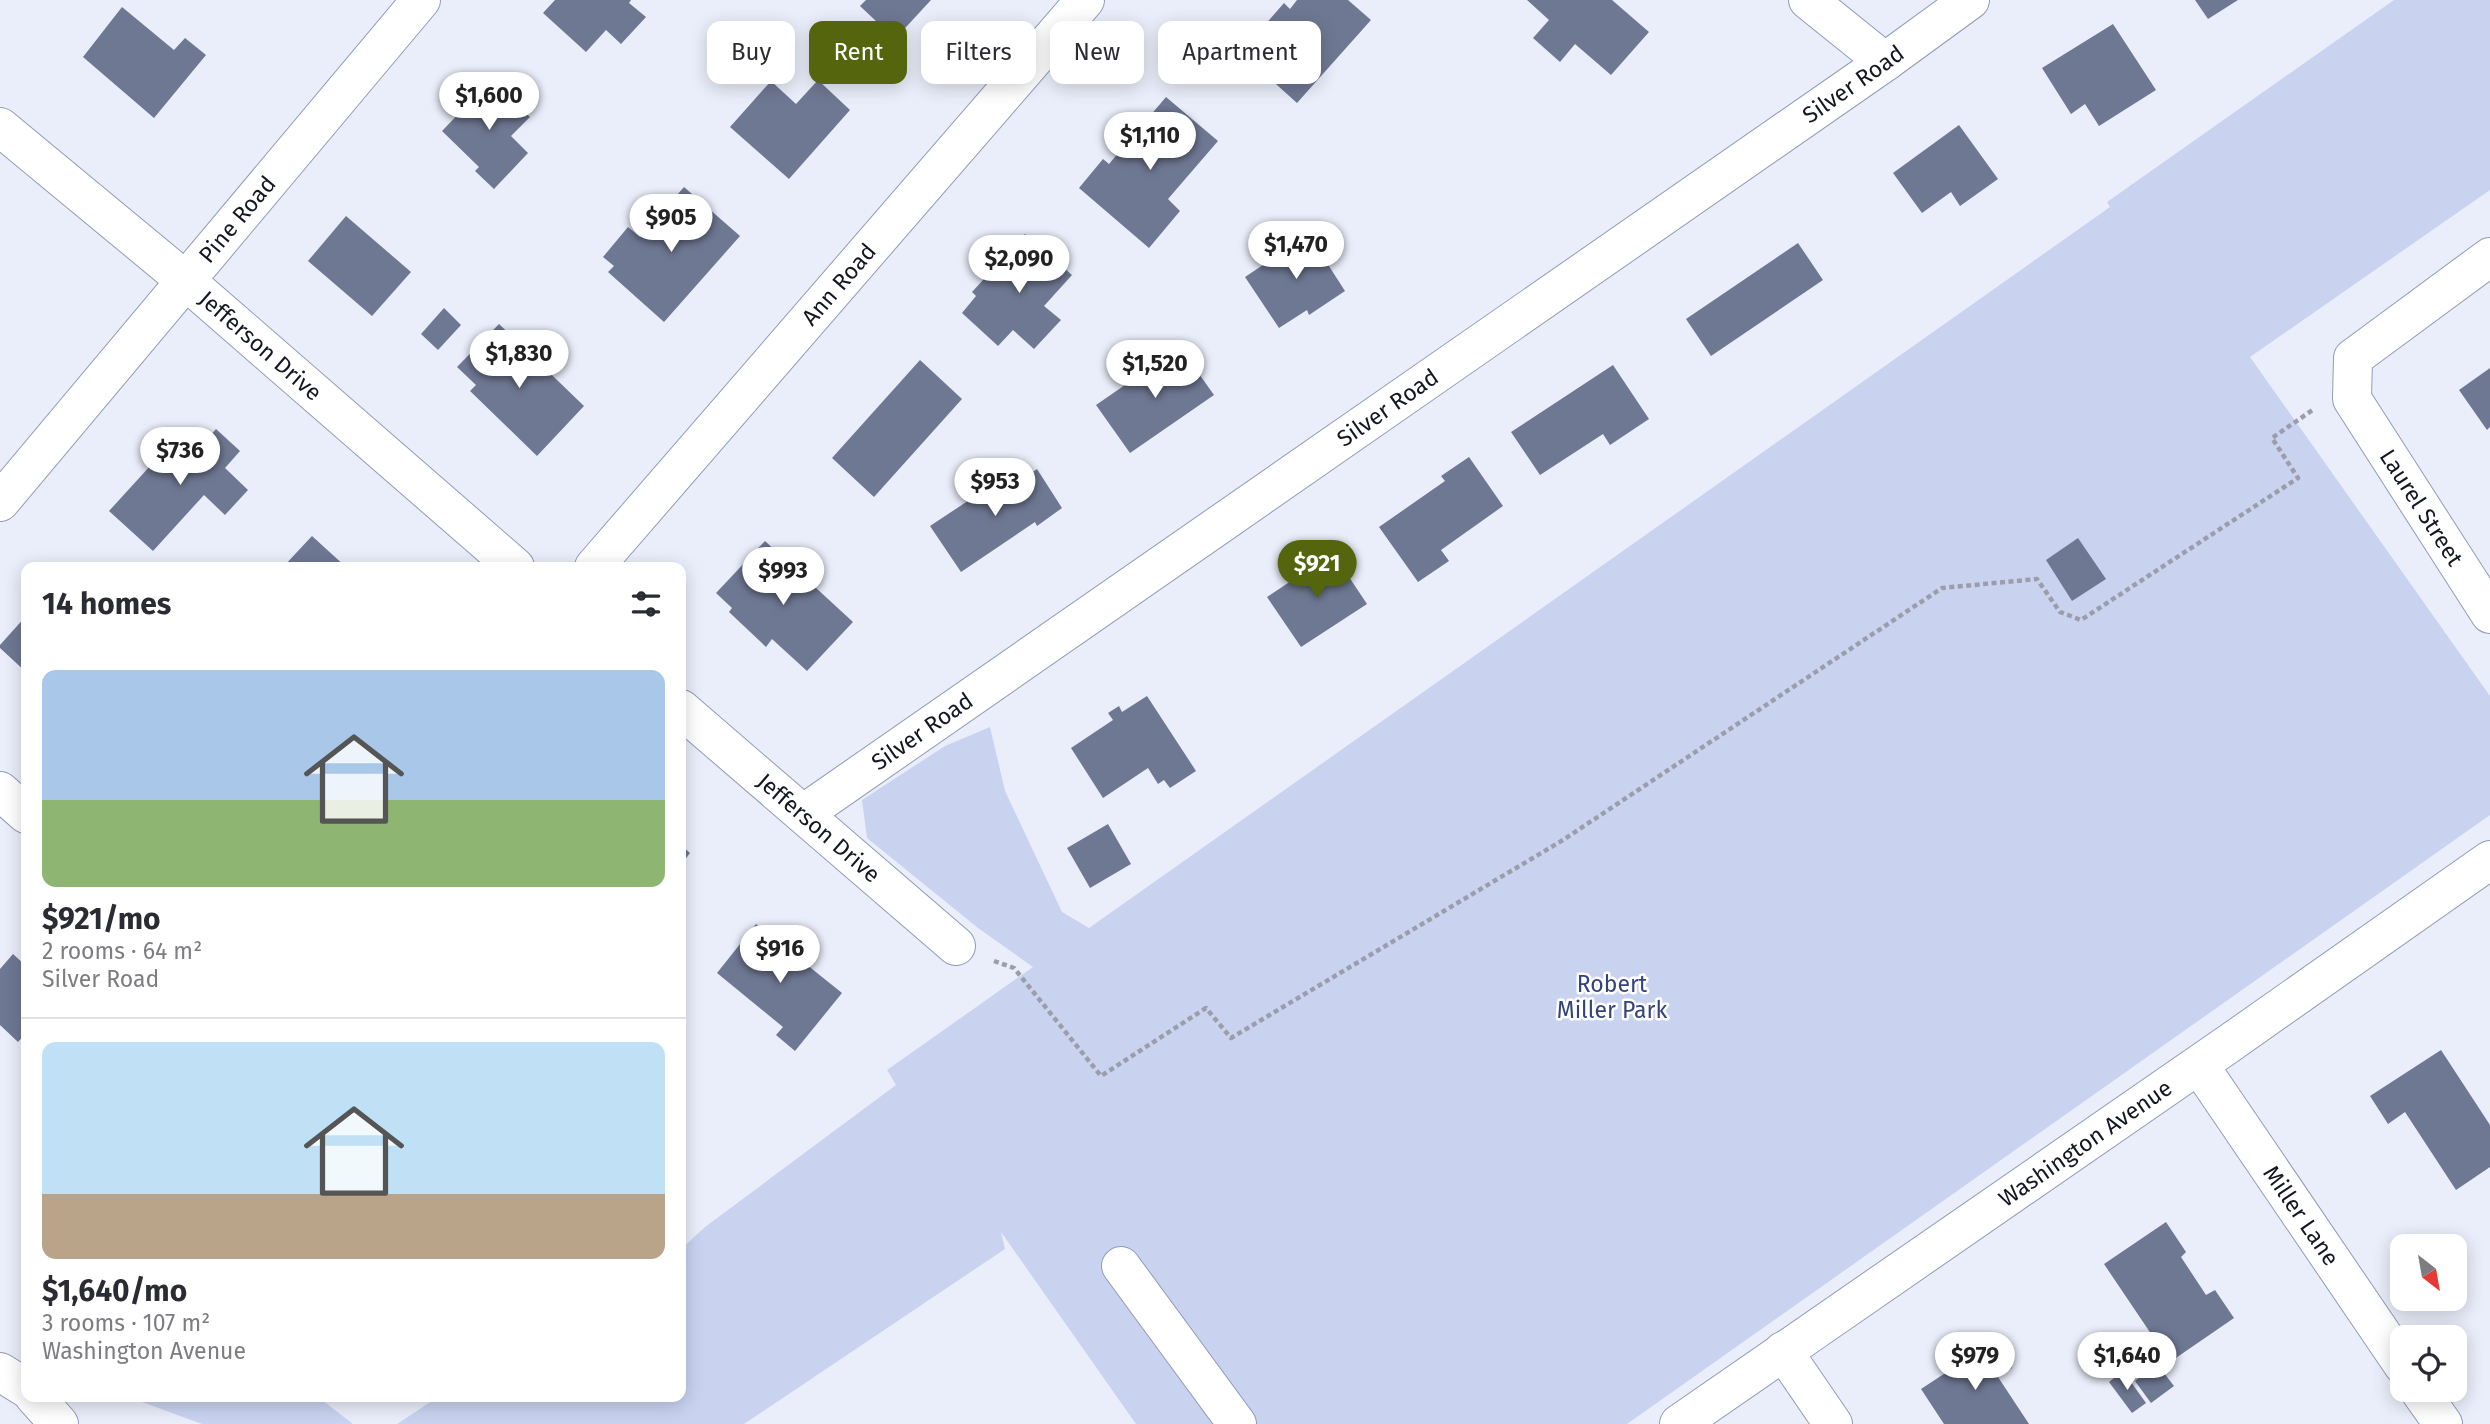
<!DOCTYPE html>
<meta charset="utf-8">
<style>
:root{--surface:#fff;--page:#f2f2f3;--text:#2b2b33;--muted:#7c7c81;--line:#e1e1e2;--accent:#54650d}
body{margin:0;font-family:"Fira Sans",sans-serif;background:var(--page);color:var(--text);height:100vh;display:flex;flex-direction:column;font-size:26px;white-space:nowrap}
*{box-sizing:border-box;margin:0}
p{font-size:23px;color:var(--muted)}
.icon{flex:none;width:38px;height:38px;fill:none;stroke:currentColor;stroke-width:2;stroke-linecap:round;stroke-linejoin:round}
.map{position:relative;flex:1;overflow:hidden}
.panel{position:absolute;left:21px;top:562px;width:665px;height:840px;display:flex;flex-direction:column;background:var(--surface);border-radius:14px;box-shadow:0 4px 18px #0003}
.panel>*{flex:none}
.hud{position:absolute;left:707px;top:21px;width:665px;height:63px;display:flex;gap:14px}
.needle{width:46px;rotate:149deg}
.tools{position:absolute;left:2390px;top:1234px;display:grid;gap:14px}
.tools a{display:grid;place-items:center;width:77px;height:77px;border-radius:14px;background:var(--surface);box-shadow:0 4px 18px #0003;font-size:35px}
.price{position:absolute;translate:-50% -60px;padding:0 16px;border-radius:24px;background:#fff;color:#222;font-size:23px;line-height:46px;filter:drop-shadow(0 2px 4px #0008)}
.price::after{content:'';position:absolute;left:50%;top:42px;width:21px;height:16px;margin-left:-10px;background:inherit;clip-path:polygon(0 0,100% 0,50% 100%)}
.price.on{background:var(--accent);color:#fff}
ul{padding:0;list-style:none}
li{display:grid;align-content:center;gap:14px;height:371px;padding:0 21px}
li+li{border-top:2px solid var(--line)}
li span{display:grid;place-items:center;height:217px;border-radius:14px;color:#555}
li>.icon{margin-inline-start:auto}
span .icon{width:126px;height:126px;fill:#fffc;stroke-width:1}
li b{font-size:30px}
h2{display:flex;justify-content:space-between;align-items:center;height:84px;padding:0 21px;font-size:30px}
.tag{padding:0 24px;border-radius:14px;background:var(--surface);box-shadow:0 4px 18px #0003;font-size:24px;line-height:63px}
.tag.on{background:var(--accent);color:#fff}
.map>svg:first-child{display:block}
.green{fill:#c9d3f0}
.building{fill:#6f7893}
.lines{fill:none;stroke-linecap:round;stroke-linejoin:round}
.minor-casing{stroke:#919bb7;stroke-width:40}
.path{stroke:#9b9eaa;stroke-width:4.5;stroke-dasharray:5 3.5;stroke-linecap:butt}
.minor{stroke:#fff;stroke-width:38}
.labels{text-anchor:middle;stroke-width:5;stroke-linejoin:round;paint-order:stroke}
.street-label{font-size:23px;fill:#141722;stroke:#fff}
.park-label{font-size:23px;fill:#35437c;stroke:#fff}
</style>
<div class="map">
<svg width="2490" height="1424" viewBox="0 0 2490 1424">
<rect width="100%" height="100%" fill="#eaeefa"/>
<!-- green -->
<g class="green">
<polygon points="2394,0 2490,0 2490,190 2250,357 2490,696 2490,815 1627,1424 1136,1424 1001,1232 1005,1249 744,1424 397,1424 438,1397 681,1396 681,1249 705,1227 896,1085 887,1070 1033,967 978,928 867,838 862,800 945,746 990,727 1005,791 1062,912 1089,928 2110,207 2107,202"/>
<polygon points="145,1397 318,1397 353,1424 202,1424 142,1402"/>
</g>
<!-- building -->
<g class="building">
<polygon points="555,0 631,0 629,3 646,17 621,44 606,30 586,52 543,13"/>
<polygon points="866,0 931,0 895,39 860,6"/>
<polygon points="1297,0 1348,0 1371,20 1297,103 1248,59 1271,33 1264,26 1284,3 1290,9"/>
<polygon points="1527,0 1612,0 1649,32 1611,75 1575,44 1560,62 1533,38 1549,20"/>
<polygon points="2195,0 2238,0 2208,19"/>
<polygon points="122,7 174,50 185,38 206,55 154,118 83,57"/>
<polygon points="2113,24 2156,90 2099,126 2085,104 2071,114 2042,68"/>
<polygon points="486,76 530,117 511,136 528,153 494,189 475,171 479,167 442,131 468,104 464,99"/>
<polygon points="818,80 850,110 789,179 730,127 771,81 796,104"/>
<polygon points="1166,97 1218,141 1168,199 1180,211 1149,248 1079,188 1103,159 1109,164"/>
<polygon points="1959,125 1998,179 1960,206 1951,192 1922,213 1893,173"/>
<polygon points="684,187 740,236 664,322 608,272 614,266 603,257 628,227 640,237"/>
<polygon points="346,216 411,272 372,316 308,261"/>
<polygon points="1314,231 1324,245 1318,249 1345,291 1309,315 1307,310 1279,328 1245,277"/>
<polygon points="1025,234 1072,275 1044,306 1061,320 1034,349 1013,330 998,346 962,313 976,296 972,292"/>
<polygon points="1798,243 1823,280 1711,356 1686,319"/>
<polygon points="444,308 461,325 438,350 421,334"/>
<polygon points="499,324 584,406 537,456 470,391 476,385 457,367"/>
<polygon points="1180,347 1214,395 1130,453 1096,405"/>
<polygon points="920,360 962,399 874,497 832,458"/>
<polygon points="1613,365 1649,419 1610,445 1603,434 1540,475 1511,432"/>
<polygon points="2490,368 2490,427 2487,430 2459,390"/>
<polygon points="216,429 240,451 225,468 248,490 225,515 204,495 153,551 109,511 183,430 201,446"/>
<polygon points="1469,457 1503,506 1441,550 1449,561 1418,582 1379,527 1445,481 1441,476"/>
<polygon points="1037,469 1062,508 1037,526 1035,522 961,572 930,526 1007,475 1013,485"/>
<polygon points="312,536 346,567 283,567"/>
<polygon points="2078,538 2106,579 2072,601 2046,560"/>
<polygon points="765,541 853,622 807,671 772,639 766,647 729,612 732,608 716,593"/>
<polygon points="1333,553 1367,604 1301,647 1267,597"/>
<polygon points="26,616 26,672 0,648 0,645"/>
<polygon points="1147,696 1196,771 1170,788 1164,780 1158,784 1148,768 1103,798 1071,748 1113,720 1108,713 1119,706 1122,712"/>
<polygon points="1108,824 1131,864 1090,888 1067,848"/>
<polygon points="681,845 690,853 681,865"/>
<polygon points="756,924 842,993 795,1051 776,1035 783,1027 717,973"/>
<polygon points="13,954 26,966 26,1033 18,1042 0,1025 0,969"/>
<polygon points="2441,1050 2490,1125 2490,1167 2456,1190 2405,1112 2388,1124 2370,1096"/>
<polygon points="2166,1222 2186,1252 2181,1257 2206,1295 2215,1290 2234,1318 2170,1362 2104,1264"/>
<polygon points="1996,1343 2012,1368 1998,1377 2029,1424 1944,1424 1921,1389 1982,1349 1987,1349"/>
<polygon points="2157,1364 2174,1386 2151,1403 2135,1381"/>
<polygon points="2123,1371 2146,1403 2132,1413 2109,1382"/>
</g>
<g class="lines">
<!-- minor casing -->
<g class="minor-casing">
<g id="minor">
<polyline points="1808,0 1885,62"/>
<path id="s1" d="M0 127 185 280 515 567"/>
<path id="s2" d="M2490 257 2353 358 2352 399 2490 614"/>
<path id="s3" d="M0 502 421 0"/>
<path id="s4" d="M594 567 1085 0"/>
<path id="s5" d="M681 709 956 946"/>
<polyline points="0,791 26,814"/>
<path id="s6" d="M803 814 1885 62 1970 0"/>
<path id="s7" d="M2199 1065 2403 1365"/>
<polyline points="1121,1266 1237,1424"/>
<polyline points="1783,1351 1833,1424"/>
<polyline points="0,1372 26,1388"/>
<polyline points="2419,1390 2443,1424"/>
<polyline points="34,1396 59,1424"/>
<path id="s8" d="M1679 1424 2227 1045 2490 860"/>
</g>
</g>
<!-- path -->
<polyline class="path" points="994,961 1014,968 1101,1076 1206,1008 1231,1038 1563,840 1942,588 2037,579 2060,612 2081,620 2298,478 2272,438 2314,409"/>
<!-- minor -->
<use href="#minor" class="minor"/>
</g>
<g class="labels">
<!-- street labels -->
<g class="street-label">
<text dy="8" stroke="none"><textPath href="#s6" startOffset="1279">Silver Road</textPath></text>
<text dy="8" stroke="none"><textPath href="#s3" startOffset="369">Pine Road</textPath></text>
<text dy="8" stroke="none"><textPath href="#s4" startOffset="374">Ann Road</textPath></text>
<text dy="8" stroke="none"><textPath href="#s1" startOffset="340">Jefferson Drive</textPath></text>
<text dy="8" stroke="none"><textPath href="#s6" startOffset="712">Silver Road</textPath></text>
<text dy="8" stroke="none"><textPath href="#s2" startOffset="340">Laurel Street</textPath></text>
<text dy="8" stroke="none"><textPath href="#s6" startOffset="145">Silver Road</textPath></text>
<text dy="8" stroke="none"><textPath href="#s5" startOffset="182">Jefferson Drive</textPath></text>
<text dy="8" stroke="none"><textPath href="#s8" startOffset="494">Washington Avenue</textPath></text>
<text dy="8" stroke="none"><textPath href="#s7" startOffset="182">Miller Lane</textPath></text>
</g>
<!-- park labels -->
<g class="park-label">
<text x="1612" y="992">Robert<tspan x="1612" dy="26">Miller Park</tspan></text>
</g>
</g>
</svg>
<div class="tools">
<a><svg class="needle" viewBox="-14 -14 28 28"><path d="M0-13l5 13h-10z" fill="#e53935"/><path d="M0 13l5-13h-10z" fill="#7c7c81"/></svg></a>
<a><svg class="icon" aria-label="locate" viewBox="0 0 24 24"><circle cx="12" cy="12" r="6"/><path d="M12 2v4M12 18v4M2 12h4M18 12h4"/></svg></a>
</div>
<b class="price" style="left:489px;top:132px">$1,600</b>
<b class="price" style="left:1150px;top:172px">$1,110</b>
<b class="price" style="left:671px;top:254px">$905</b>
<b class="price" style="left:1296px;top:281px">$1,470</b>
<b class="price" style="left:1019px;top:295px">$2,090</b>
<b class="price" style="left:519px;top:390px">$1,830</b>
<b class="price" style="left:1155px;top:400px">$1,520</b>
<b class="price" style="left:180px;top:487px">$736</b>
<b class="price" style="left:995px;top:518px">$953</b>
<b class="price on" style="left:1317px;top:600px">$921</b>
<b class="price" style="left:783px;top:607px">$993</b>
<b class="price" style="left:780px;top:985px">$916</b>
<b class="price" style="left:1975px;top:1392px">$979</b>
<b class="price" style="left:2127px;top:1392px">$1,640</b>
<div class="hud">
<a class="tag">Buy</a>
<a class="tag on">Rent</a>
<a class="tag">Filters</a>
<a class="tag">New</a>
<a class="tag">Apartment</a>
</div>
<section class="panel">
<h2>14 homes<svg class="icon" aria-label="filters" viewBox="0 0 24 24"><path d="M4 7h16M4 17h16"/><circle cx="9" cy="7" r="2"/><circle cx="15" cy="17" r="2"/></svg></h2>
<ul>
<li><span style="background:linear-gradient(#a9c7e8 60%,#8fb573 0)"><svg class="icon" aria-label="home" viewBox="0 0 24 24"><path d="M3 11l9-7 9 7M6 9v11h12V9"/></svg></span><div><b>$921/mo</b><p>2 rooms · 64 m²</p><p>Silver Road</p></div></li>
<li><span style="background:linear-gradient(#bfe0f5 70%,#b9a48a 0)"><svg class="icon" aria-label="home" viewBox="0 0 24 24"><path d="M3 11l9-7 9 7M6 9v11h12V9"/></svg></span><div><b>$1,640/mo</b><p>3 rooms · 107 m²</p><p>Washington Avenue</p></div></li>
</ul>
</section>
</div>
